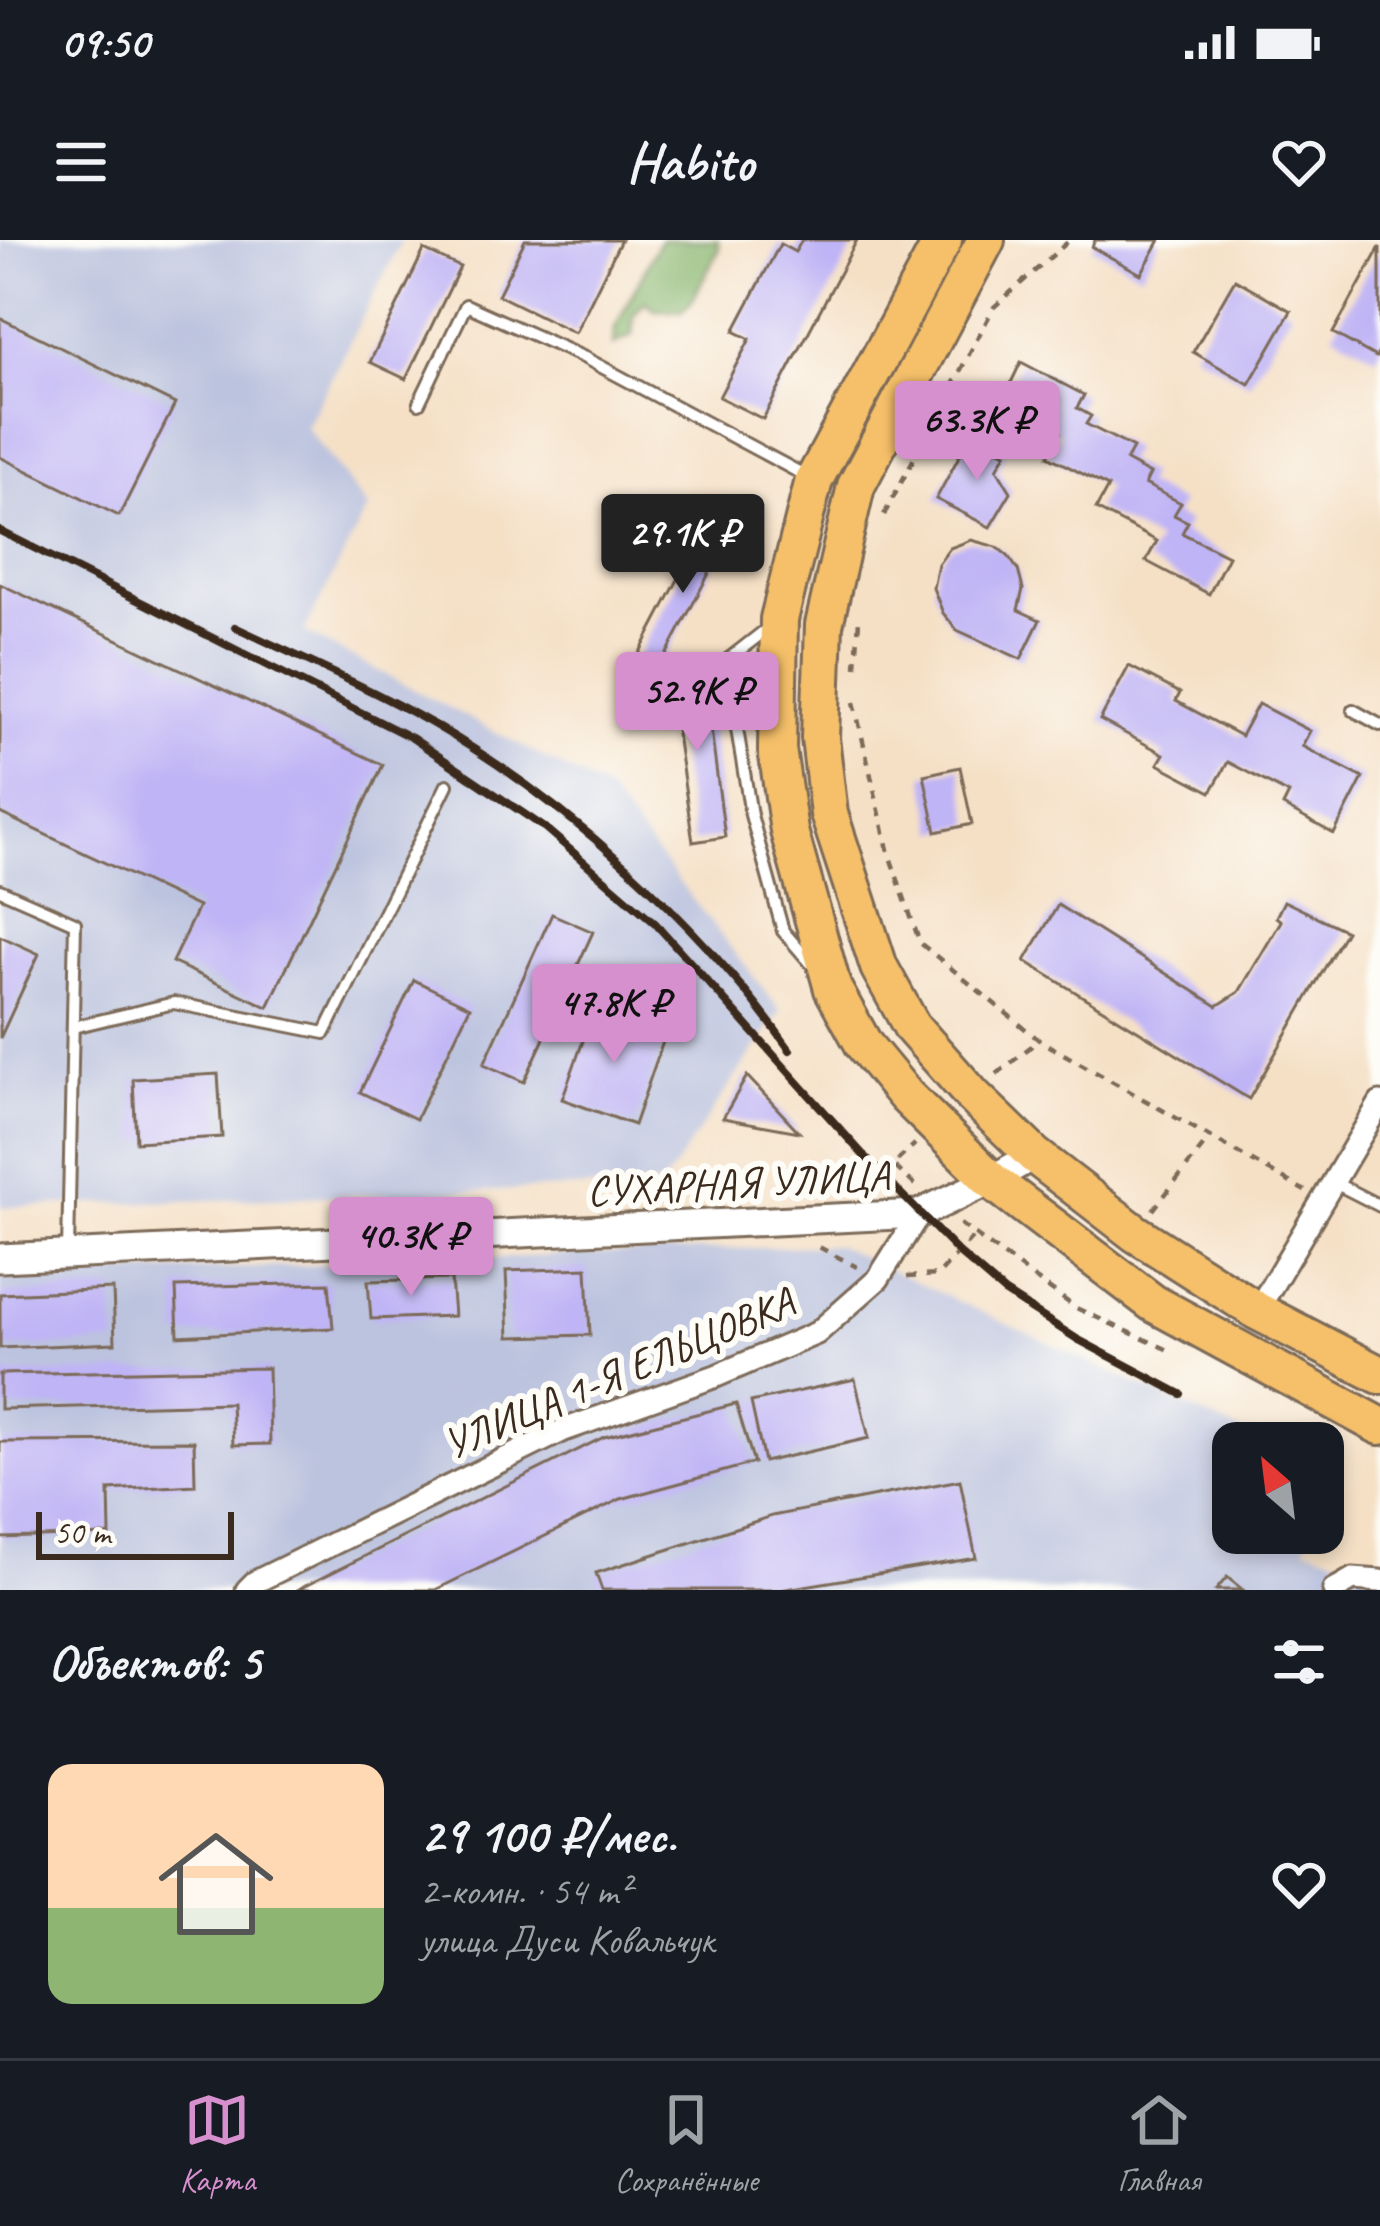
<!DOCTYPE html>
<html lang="ru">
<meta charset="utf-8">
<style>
:root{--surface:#171b24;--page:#20242c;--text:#f1f3f6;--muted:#9ea1a6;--line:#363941;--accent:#d690ce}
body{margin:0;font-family:Caveat,sans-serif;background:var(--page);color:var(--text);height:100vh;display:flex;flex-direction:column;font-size:45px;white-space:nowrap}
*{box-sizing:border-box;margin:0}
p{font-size:39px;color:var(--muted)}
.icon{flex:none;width:66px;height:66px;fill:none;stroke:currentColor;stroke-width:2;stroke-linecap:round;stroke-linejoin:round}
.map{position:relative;height:1350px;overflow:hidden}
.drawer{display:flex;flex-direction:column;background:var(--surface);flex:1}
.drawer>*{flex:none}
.needle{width:78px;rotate:332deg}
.fabs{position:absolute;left:1212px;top:1182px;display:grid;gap:24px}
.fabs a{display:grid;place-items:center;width:132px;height:132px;border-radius:24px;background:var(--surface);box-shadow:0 6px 18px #0003;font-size:60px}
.scale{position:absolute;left:36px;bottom:30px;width:198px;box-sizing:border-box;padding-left:12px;border:6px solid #3b2a1e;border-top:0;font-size:33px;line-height:42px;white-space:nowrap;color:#3b2a1e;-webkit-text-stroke:9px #fdfcf7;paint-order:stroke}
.price{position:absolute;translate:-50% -102px;padding:0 27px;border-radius:12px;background:var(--accent);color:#111;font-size:39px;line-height:78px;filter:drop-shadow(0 3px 6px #0008)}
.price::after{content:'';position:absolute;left:50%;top:72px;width:36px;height:27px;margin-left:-18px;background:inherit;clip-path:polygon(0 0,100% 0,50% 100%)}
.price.selected{background:#222;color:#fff}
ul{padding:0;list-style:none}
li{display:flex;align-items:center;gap:36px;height:300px;padding:0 48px}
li+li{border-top:3px solid var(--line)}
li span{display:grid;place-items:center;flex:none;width:336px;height:240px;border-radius:24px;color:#555}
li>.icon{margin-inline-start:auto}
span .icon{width:144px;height:144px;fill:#fffc;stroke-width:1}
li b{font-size:51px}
h2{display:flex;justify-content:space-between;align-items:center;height:144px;padding:0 48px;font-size:51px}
.status{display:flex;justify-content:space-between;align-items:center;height:84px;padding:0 60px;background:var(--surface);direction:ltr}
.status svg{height:33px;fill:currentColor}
header{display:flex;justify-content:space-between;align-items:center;height:156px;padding:0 48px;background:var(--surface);font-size:54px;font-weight:700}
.tab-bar{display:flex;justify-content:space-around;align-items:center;height:168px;border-top:3px solid var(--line);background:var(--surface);font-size:33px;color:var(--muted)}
.tab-bar a{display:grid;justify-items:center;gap:6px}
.tab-bar .selected{color:var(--accent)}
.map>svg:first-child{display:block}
.industrial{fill:#bcc3de}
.forest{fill:#89b66e;stroke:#627046;stroke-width:3}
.building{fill:#bfb4f5}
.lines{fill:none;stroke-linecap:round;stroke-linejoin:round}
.service-casing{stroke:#7c6a59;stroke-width:16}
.minor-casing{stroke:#7c6a59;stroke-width:27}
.tertiary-casing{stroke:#7c6a59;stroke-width:33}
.primary-casing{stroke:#7c6a59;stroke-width:42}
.path{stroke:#7c6a59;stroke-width:4.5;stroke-dasharray:9 9;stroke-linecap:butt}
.service{stroke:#fff;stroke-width:10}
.minor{stroke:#fff;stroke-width:21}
.tertiary{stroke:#fff;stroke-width:27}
.primary{stroke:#f6c06b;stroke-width:36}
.rail{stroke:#3b2a1e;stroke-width:8}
.labels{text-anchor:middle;stroke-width:12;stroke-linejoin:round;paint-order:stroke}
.street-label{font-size:42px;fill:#3b2a1e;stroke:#fdfcf7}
</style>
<div class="status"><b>09:50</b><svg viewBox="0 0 49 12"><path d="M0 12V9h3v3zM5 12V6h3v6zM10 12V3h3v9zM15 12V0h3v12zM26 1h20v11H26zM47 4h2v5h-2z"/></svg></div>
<header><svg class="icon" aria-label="menu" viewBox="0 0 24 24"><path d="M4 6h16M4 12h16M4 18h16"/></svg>Habito<svg class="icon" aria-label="heart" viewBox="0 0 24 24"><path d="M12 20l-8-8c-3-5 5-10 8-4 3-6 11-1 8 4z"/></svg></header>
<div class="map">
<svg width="1380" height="1350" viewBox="0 0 1380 1350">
<rect width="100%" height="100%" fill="#fdfcf7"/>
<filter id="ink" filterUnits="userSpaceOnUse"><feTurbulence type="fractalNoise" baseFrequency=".00833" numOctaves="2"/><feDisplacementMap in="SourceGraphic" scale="24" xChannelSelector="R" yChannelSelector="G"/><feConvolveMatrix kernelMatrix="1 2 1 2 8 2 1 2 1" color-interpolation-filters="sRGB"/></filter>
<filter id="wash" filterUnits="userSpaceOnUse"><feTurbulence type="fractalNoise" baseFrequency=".004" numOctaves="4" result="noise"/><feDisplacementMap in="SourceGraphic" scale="48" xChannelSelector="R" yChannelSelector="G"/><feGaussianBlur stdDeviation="2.7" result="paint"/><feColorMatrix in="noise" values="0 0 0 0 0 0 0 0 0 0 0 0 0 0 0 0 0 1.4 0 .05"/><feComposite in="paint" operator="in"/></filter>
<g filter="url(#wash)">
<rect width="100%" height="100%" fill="#f5e0c6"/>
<!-- industrial -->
<g class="industrial">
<polygon points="0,0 402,0 306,187 368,268 304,392 606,550 781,771 662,945 0,967"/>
<polygon points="836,1005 1265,1203 1233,1203 1233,1293 1309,1293 1305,1307 1380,1330 1380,1350 0,1350 0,1037"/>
</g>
<!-- forest -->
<polygon class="forest" points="660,0 718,0 719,10 691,62 682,71 654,70 646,61 634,74 632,95 613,105 615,88"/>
<g id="blocks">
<!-- building -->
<g class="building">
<polygon points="525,0 621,0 575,93 498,55"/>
<polygon points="802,0 857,0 763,179 719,157 750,99 734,91 780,4 795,12"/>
<polygon points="1095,0 1160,0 1141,34 1092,7"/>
<polygon points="1380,7 1380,110 1376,117 1333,93"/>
<polygon points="424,10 460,27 406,139 370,122"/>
<polygon points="1235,39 1291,71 1249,144 1193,112"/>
<polygon points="0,78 175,164 119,276 0,217"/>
<polygon points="1021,122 1084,155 1077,168 1091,176 1086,184 1133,208 1126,221 1150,234 1145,244 1181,263 1174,275 1188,282 1182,293 1228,316 1209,354 1146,321 1157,301 1096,269 1108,247 1048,216 1060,193 1001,163"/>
<polygon points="970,196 1006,213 997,229 1011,252 990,287 936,259"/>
<polygon points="715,269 737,280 651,444 629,433"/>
<polygon points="971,300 997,307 1008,316 1018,330 1023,349 1018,370 1040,380 1021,419 957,390 943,373 933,348 938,324 950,308"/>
<polygon points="0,344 383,525 268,767 172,722 198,667 0,573"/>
<polygon points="1129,426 1180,453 1176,461 1241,496 1258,464 1310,491 1302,506 1363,538 1334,594 1283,566 1289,554 1228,522 1211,552 1158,524 1164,514 1100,480"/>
<polygon points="703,428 725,597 693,602 668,433"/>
<polygon points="960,527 972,584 936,592 924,535"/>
<polygon points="1284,661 1346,691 1249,859 1025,721 1058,665 1217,766 1239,752 1281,681 1276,677"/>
<polygon points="552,674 593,692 524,842 484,824"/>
<polygon points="0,696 39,714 0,798"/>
<polygon points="414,740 470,767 416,879 360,852"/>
<polygon points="595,768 666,793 634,885 562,859"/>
<polygon points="218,834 222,897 136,902 133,839"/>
<polygon points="747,836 799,892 723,878"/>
<polygon points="587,1028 590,1095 509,1097 506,1031"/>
<polygon points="451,1039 454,1076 371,1079 368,1041"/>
<polygon points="329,1043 333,1088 178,1096 176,1047"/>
<polygon points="113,1049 115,1103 0,1108 0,1054"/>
<polygon points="268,1128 270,1204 233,1205 231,1163 0,1169 0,1134"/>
<polygon points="855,1139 869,1198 764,1222 751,1162"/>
<polygon points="736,1164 754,1223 621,1259 435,1350 297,1350 604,1197"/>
<polygon points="194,1201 195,1245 109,1250 110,1295 0,1298 0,1202"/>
<polygon points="960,1240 976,1318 780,1350 602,1350 596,1333 772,1276"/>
<polygon points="1227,1337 1243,1350 1216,1350"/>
</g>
</g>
</g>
<g filter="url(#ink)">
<use href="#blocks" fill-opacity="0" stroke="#7c6a59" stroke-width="3"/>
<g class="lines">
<!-- service casing -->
<g class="service-casing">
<g id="service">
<polyline points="419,163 466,65 585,118 806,236"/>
<polyline points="772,385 726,421 751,575 783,691 815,728"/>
<polyline points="1353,470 1380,485"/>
<polyline points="0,650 75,683 68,1011"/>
<polyline points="73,787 174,763 325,793 447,545"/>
<polyline points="1333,942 1380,966"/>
</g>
</g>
<!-- minor casing -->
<g class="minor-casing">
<g id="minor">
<polyline points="1257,1071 1380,863"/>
<polyline points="247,1350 255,1342 564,1190 716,1136 817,1093 878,1039 919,974"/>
<polyline points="1334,1350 1353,1339 1380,1341"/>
</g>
</g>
<!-- tertiary casing -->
<g class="tertiary-casing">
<polyline id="tertiary" points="0,1018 919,974 991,940 1034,915"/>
</g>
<!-- primary casing -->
<g class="primary-casing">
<g id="primary">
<polyline points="943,0 814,240 779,379 777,509 789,591 833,749 864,805 906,856 991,940 1153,1063 1380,1186"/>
<polyline points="986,0 856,246 824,385 820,498 829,574 879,727 912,787 972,855 1034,915 1135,993 1257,1071 1380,1135"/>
</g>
</g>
<!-- path -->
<g class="path">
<polyline points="884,275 994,67 1070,0"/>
<polyline points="856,427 859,379"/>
<polyline points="854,462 889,614 920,703 1039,800 1305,951"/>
<polyline points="997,834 1039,800"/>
<polyline points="915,945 893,925 915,904"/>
<polyline points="1153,970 1209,899"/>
<polyline points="960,984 1076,1068 1175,1113"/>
<polyline points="819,1007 857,1027"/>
<polyline points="907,1037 938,1035 974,996"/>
</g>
<!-- service -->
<use href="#service" class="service"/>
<!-- minor -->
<use href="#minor" class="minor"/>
<!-- tertiary -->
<use href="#tertiary" class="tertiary"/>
<!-- primary -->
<use href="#primary" class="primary"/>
<!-- rail -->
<g class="rail">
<polyline points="0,291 412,498 545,588 655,683 866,918 959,1013 1004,1052 1077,1099 1181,1154"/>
<path d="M235 387C301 418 370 448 433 484 568 562 700 683 790 810"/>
</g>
</g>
</g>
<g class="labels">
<!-- street labels -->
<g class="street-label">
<text transform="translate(738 942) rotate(-3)" y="15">СУХАРНАЯ УЛИЦА</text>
<text transform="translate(618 1132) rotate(-23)" y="15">УЛИЦА 1-Я ЕЛЬЦОВКА</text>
</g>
</g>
</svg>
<div class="fabs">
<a><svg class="needle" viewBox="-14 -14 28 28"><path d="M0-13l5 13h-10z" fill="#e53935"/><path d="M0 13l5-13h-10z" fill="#9ea1a6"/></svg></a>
</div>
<div class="scale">50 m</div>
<b class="price" style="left:977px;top:243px">63.3K ₽</b>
<b class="price selected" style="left:683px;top:356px">29.1K ₽</b>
<b class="price" style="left:697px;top:514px">52.9K ₽</b>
<b class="price" style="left:614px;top:826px">47.8K ₽</b>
<b class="price" style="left:411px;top:1059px">40.3K ₽</b>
</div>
<section class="drawer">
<h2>Объектов: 5<svg class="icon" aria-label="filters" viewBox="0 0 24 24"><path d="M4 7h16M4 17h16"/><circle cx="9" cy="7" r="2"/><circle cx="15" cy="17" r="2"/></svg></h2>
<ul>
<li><span style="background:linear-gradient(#ffd9b3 60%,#8fb573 0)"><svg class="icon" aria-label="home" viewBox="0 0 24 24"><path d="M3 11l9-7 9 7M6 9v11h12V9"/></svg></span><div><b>29 100 ₽/мес.</b><p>2-комн. · 54 m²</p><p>улица Дуси Ковальчук</p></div><svg class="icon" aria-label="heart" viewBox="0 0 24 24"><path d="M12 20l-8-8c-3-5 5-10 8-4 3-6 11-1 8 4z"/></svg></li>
</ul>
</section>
<nav class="tab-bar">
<a class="selected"><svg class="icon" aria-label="map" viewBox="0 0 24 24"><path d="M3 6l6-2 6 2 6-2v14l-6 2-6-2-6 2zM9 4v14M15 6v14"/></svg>Карта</a>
<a><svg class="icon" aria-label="saved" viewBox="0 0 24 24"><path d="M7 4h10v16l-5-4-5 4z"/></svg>Сохранённые</a>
<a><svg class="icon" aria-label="home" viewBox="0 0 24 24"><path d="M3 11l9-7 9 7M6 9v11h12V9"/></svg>Главная</a>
</nav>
